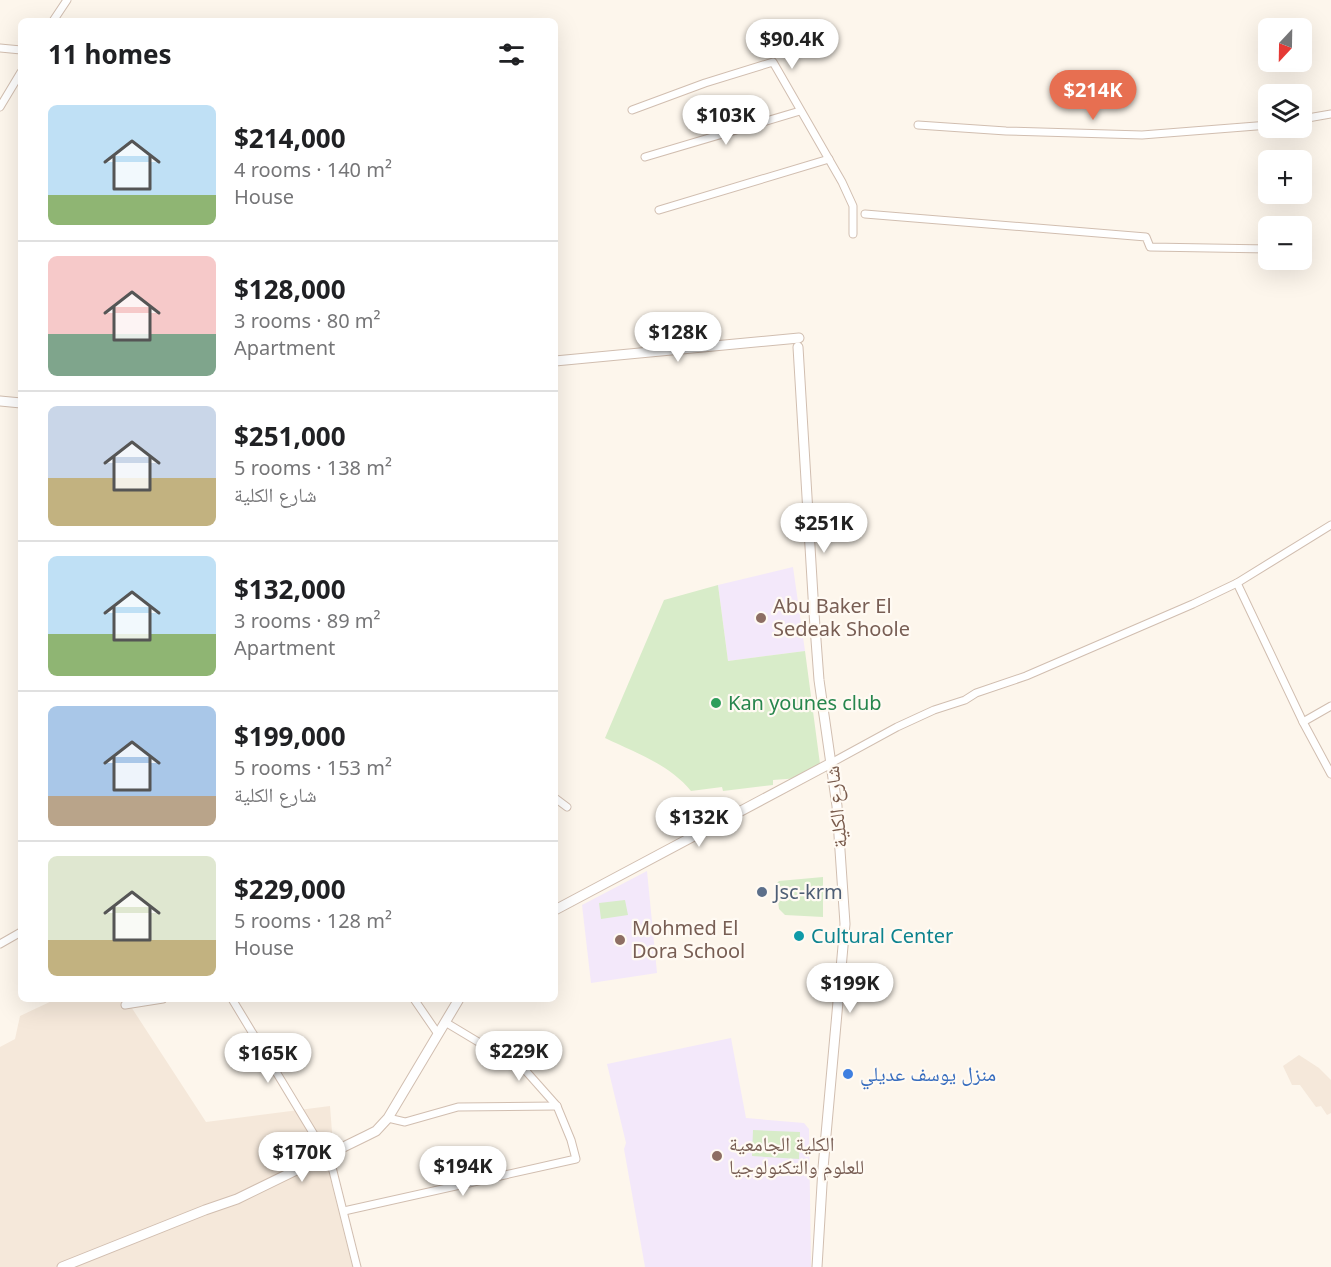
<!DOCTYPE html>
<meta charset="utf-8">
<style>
:root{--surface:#fff;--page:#f2f2f2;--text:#202124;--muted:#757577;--line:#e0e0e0;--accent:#e76f51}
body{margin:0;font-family:"Noto Sans","Noto Naskh Arabic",sans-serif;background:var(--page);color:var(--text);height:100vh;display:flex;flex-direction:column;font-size:22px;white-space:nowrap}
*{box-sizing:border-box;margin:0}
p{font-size:20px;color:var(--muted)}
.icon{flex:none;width:33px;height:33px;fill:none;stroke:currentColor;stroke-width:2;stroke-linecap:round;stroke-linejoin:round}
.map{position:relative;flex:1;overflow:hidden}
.panel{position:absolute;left:18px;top:18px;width:540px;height:984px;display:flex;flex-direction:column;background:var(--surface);border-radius:9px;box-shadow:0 6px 24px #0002}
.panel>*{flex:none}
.needle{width:39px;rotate:202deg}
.buttons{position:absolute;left:1258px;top:18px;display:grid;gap:12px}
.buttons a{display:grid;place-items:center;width:54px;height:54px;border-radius:9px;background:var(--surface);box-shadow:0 6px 24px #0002;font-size:30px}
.price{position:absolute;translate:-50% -51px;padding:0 14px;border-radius:21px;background:#fff;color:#222;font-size:20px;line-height:39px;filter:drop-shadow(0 2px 3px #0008)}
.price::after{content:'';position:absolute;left:50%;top:36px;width:18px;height:14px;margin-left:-9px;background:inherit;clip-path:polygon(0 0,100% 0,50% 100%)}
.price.on{background:var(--accent);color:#fff}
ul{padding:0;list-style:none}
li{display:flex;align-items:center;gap:18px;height:150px;padding:0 30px}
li+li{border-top:2px solid var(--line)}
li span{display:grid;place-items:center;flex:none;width:168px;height:120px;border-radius:9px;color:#555}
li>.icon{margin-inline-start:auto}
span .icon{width:72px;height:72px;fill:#fffc;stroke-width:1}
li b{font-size:26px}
h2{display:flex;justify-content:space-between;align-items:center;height:72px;padding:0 30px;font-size:26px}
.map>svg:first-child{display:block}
.residential{fill:#f5e8da}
.education{fill:#f3e8fa}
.green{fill:#d8ecc9}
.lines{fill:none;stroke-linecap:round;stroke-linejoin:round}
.minor-casing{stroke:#d1beb0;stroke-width:9}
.tertiary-casing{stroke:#d1beb0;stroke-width:11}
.minor{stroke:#fff;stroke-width:7}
.tertiary{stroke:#fff;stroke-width:9}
.education-dot{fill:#8d6e63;stroke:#fffaf3;stroke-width:2}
.leisure-dot{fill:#2e9e5b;stroke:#fffaf3;stroke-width:2}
.service-dot{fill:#5c6f8a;stroke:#fffaf3;stroke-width:2}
.culture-dot{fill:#0f9aa8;stroke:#fffaf3;stroke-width:2}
.shop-dot{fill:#3f7fe0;stroke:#fffaf3;stroke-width:2}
.labels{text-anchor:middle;stroke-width:4.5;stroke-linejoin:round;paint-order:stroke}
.education-label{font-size:20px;fill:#785e54;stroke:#fffaf3;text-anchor:start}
.leisure-label{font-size:20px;fill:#27864d;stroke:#fffaf3;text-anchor:start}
.street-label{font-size:20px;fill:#7a5c4d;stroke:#fffaf3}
.service-label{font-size:20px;fill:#4e5e75;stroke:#fffaf3;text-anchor:start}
.culture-label{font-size:20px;fill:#0d838f;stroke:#fffaf3;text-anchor:start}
.shop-label{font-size:20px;fill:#366cbe;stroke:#fffaf3;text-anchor:start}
</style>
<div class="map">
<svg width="1331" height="1267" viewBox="0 0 1331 1267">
<rect width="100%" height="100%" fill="#fdf6ec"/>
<!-- residential -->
<g class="residential">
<polygon points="56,999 126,999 206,1122 330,1106 335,1171 358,1267 0,1267 0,1047 15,1039 20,1016"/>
<polygon points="1299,1055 1319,1068 1331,1080 1331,1113 1327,1115 1321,1106 1316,1107 1300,1085 1292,1085 1283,1066"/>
</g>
<!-- education -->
<g class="education">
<polygon points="793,567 805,651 728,661 718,585"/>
<polygon points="647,871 657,973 591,983 582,905"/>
<polygon points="731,1038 746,1118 804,1123 809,1129 811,1267 645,1267 624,1149 626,1143 607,1064"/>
</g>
<!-- green -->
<g class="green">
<path d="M718 585 728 661 805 651 820 764C811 780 790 778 773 780V785L723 791 722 787 691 791C669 764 636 753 605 738L664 600Z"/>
<polygon points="823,877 823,917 785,915 779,909 776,884 779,881"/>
<polygon points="625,900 628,915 601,919 599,903"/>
<polygon points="753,1130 800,1132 799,1159 752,1156"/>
</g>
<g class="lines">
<!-- minor casing -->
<g class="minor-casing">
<g id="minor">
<polyline points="53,21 67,0"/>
<polyline points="0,48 21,50"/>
<polyline points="0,107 21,72"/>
<polyline points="632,110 705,83 773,62 842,182 853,206 853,234"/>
<polyline points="1302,119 1331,114"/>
<polyline points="918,125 1006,131 1142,135 1269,125"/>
<polyline points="645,157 800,111"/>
<polyline points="659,210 829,159"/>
<polyline points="865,214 1146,237 1150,247 1269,249"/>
<polyline points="1302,249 1306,249"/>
<polyline points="1237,583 1303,722 1331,774"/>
<polyline points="1303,722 1331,706"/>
<polyline points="831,763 897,727 934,710 965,700 976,693 1026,676 1193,604 1237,583 1331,525"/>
<polyline points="555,798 567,807"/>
<polyline points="0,944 21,932"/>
<polyline points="232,999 327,1156"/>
<polyline points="414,999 438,1034"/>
<polyline points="125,1005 163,999"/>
<polyline points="388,1118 405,1122 458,1107 557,1106"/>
<polyline points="329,1155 357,1267"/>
<polyline points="344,1211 576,1159 571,1140 557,1106 525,1070 445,1022"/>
</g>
</g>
<!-- tertiary casing -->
<g class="tertiary-casing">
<g id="tertiary">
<polyline points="798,347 814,613 819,680 837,806 845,924 823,1168 817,1267"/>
<polyline points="555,361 799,338"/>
<polyline points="0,401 21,403"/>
<polyline points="555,910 831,763"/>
<polyline points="62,1267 205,1210 237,1199 366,1136 376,1131 388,1118 459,999"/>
</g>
</g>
<!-- minor -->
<use href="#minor" class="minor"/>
<!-- tertiary -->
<use href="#tertiary" class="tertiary"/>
</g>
<!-- markers -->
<g class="education-dot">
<circle cx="761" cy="618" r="6"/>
<circle cx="620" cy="940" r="6"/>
<circle cx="717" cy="1156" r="6"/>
</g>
<circle class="leisure-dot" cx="716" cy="703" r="6"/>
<circle class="service-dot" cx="762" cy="892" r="6"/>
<circle class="culture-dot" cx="799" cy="936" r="6"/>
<circle class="shop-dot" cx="848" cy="1074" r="6"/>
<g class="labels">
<!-- education labels -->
<g class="education-label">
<text x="773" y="613">Abu Baker El<tspan x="773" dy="23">Sedeak Shoole</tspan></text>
<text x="632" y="935">Mohmed El<tspan x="632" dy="23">Dora School</tspan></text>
<text x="729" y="1151">الكلية الجامعية<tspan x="729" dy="23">للعلوم والتكنولوجيا</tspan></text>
</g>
<!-- leisure labels -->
<g class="leisure-label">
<text x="728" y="710">Kan younes club</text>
</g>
<!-- street labels -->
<g class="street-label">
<text transform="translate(836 807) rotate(-96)" y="7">شارع الكلية</text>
</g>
<!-- service labels -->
<g class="service-label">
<text x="774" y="899">Jsc-krm</text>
</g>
<!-- culture labels -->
<g class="culture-label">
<text x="811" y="943">Cultural Center</text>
</g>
<!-- shop labels -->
<g class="shop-label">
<text x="860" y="1081">منزل يوسف عديلي</text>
</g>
</g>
</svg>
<div class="buttons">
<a><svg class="needle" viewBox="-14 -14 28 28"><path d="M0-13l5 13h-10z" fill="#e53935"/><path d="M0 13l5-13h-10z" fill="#757577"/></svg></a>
<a><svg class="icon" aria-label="layers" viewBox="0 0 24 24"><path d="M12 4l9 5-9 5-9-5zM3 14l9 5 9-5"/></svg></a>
<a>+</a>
<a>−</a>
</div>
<b class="price" style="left:792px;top:70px">$90.4K</b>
<b class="price on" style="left:1093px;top:121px">$214K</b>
<b class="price" style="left:726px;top:146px">$103K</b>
<b class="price" style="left:678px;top:363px">$128K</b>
<b class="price" style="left:824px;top:554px">$251K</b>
<b class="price" style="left:699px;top:848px">$132K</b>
<b class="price" style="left:850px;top:1014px">$199K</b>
<b class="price" style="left:519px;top:1082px">$229K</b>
<b class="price" style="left:268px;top:1084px">$165K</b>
<b class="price" style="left:302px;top:1183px">$170K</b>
<b class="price" style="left:463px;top:1197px">$194K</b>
<section class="panel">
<h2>11 homes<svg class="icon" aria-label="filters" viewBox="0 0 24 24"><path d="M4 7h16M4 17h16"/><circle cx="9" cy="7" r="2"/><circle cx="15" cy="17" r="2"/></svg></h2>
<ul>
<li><span style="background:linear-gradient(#bfe0f5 75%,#8fb573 0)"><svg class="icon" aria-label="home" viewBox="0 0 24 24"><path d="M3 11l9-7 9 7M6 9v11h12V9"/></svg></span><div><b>$214,000</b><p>4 rooms · 140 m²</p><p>House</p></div></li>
<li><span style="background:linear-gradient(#f6c9c9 65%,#7fa58c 0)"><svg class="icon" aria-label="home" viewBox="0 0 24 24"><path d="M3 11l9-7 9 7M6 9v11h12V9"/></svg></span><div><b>$128,000</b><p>3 rooms · 80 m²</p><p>Apartment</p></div></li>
<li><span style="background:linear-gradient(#c9d6e8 60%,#c2b280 0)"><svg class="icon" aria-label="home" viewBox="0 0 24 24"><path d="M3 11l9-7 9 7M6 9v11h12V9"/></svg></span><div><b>$251,000</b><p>5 rooms · 138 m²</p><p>شارع الكلية</p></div></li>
<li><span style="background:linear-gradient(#bfe0f5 65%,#8fb573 0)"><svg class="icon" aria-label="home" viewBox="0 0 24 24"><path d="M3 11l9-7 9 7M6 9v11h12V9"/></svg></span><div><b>$132,000</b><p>3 rooms · 89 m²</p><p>Apartment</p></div></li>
<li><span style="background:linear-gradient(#a9c7e8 75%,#b9a48a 0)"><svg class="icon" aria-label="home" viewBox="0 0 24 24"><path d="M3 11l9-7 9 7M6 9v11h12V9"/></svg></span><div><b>$199,000</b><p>5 rooms · 153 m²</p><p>شارع الكلية</p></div></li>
<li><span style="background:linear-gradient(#dfe7d0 70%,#c2b280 0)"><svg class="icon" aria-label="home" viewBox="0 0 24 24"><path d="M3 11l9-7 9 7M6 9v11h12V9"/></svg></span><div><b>$229,000</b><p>5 rooms · 128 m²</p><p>House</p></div></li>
</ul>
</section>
</div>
